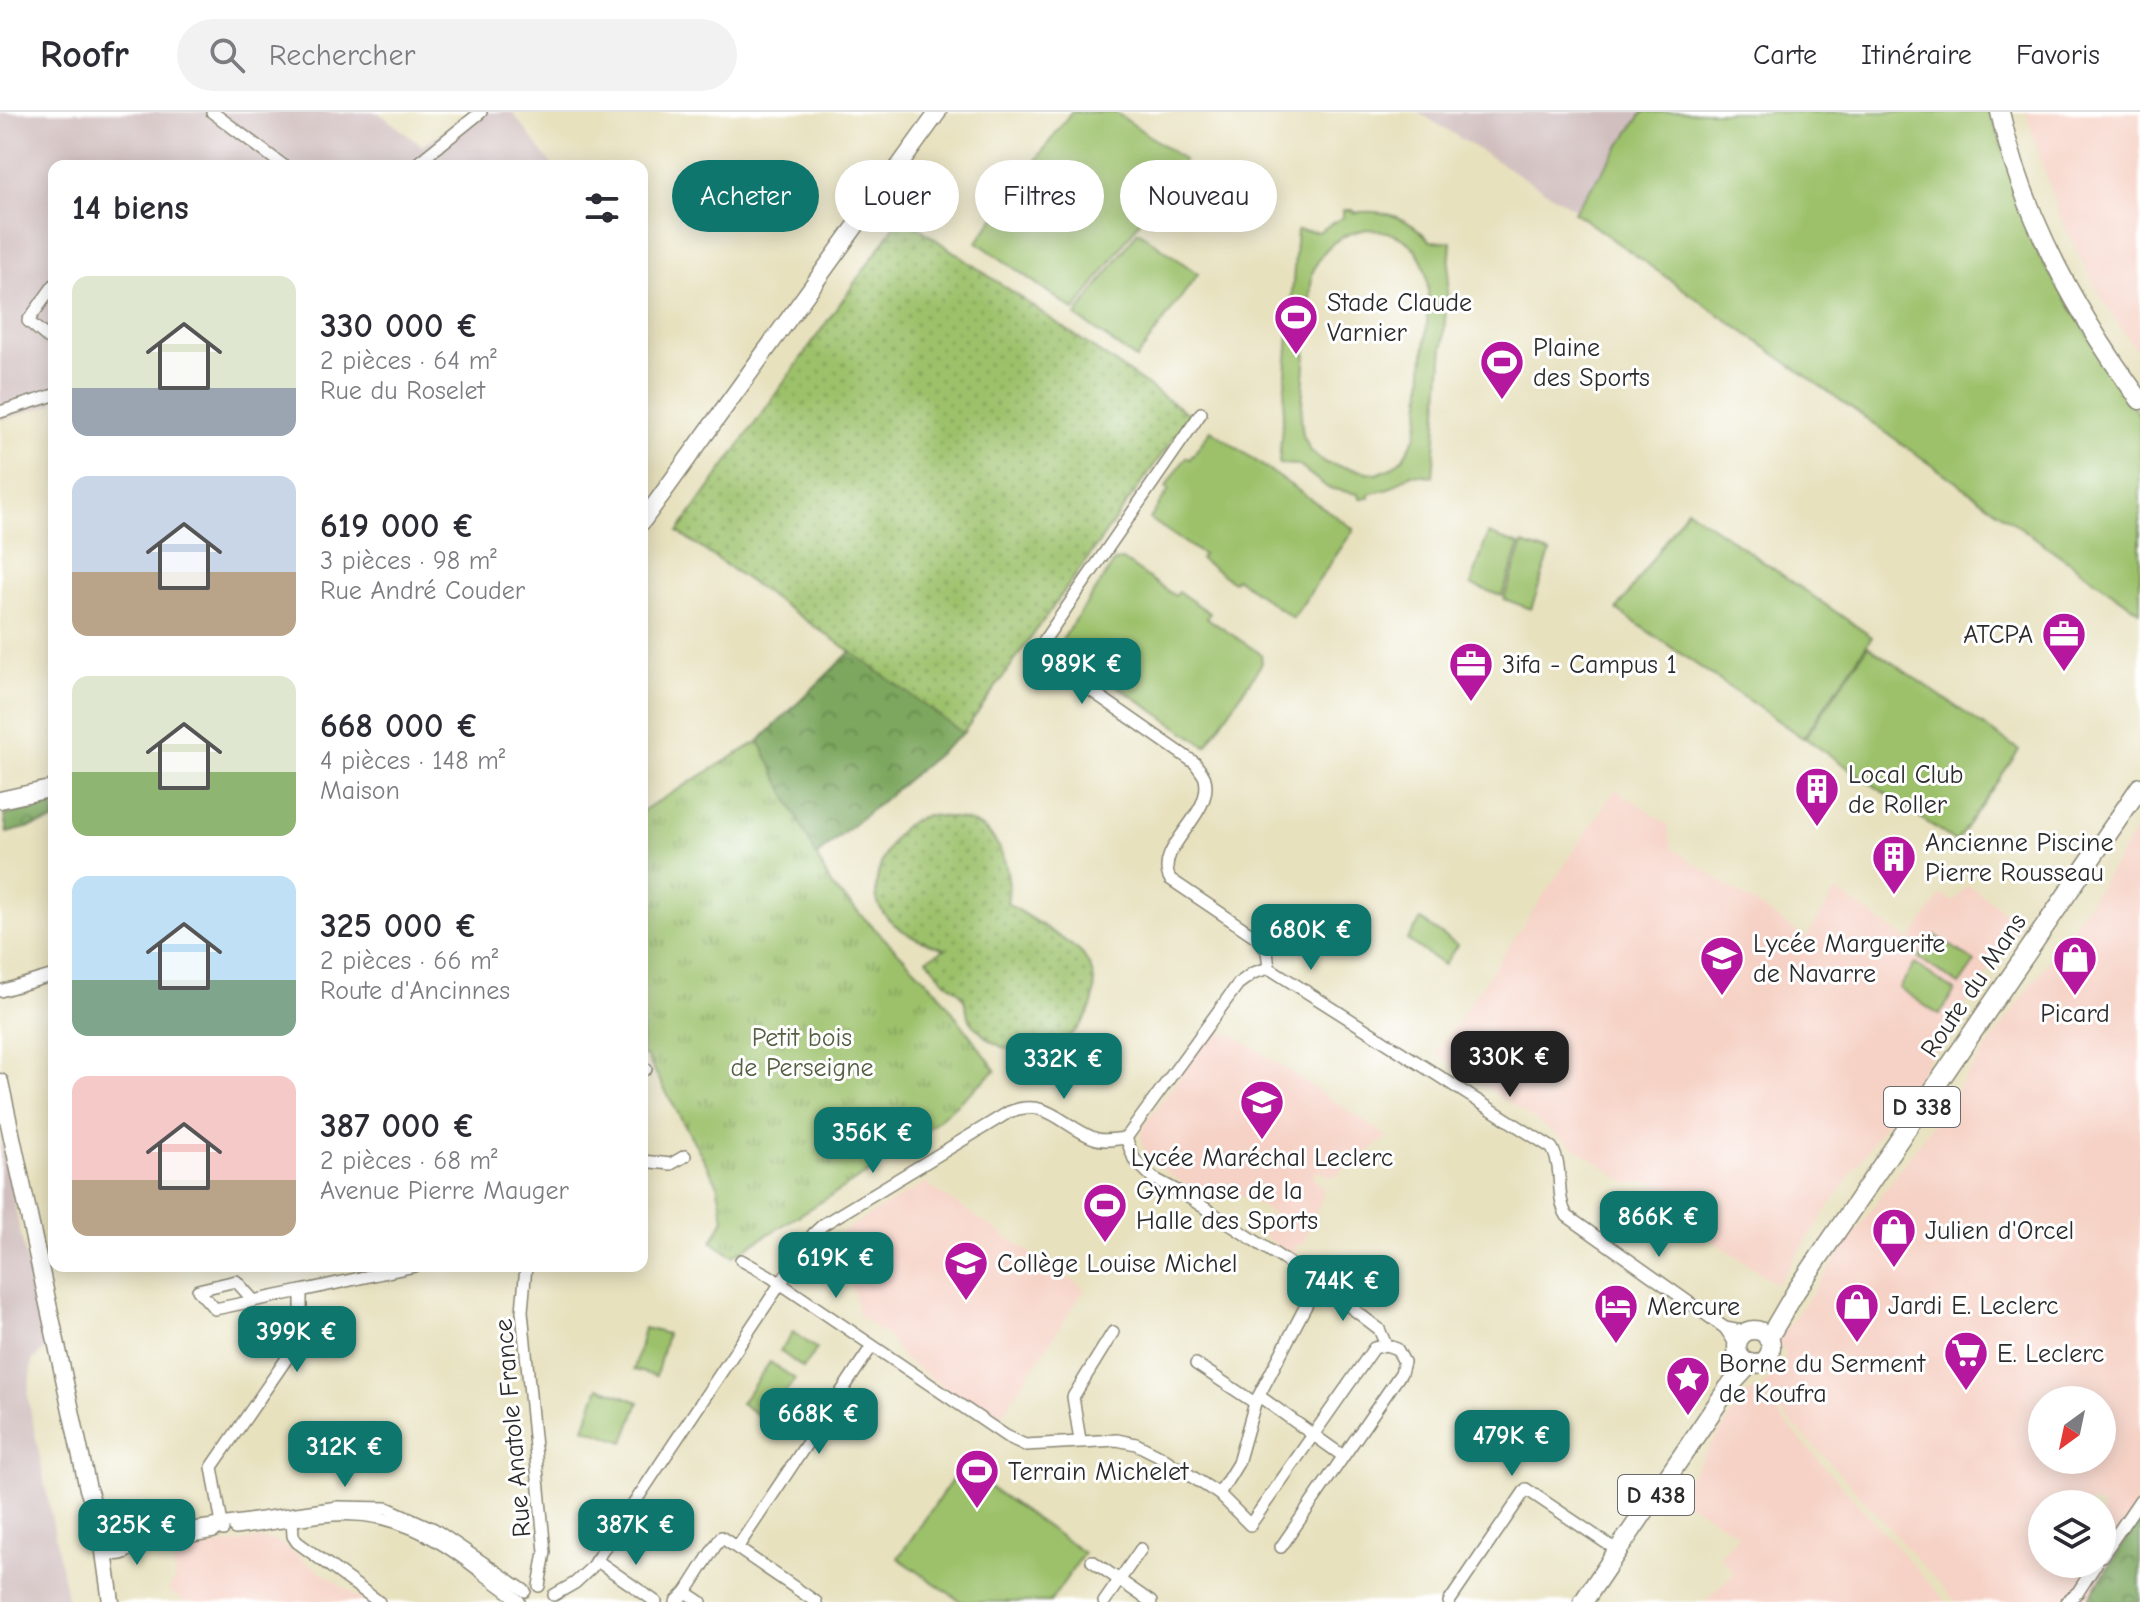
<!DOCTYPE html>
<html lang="fr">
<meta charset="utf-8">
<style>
:root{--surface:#fff;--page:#f2f2f3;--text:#2b2b33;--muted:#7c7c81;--line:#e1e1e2;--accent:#0f766e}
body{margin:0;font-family:"Comic Neue",sans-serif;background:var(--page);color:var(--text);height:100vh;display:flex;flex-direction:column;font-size:30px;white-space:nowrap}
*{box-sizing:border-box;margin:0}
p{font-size:26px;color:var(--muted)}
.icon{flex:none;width:44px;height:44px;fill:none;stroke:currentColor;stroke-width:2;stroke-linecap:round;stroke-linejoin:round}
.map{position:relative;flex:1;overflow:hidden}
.details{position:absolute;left:48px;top:48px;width:600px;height:1112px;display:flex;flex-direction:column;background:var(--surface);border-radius:16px;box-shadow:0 4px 20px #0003}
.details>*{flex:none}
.banner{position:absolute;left:672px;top:48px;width:760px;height:72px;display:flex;gap:16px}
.needle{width:52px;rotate:213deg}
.buttons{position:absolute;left:2028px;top:1274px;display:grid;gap:16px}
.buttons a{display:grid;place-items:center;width:88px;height:88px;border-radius:50%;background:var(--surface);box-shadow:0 4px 20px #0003;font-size:40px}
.price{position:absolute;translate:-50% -68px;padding:0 18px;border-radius:16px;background:var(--accent);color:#fff;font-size:26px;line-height:52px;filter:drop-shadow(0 2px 4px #0008)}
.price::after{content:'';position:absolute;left:50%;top:48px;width:24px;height:18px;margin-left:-12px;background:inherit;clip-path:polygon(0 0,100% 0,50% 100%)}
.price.current{background:#222;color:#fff}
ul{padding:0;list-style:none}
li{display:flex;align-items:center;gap:24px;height:200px;padding:0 24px}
li span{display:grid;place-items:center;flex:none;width:224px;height:160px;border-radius:16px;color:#555}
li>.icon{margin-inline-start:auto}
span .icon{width:96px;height:96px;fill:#fffc;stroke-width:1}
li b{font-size:34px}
h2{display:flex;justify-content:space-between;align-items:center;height:96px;padding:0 24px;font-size:34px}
.pill{padding:0 28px;border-radius:36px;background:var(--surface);box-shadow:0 4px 20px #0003;font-size:28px;line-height:72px}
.pill.current{background:var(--accent);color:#fff}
header{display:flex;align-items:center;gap:48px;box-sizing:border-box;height:112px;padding:0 40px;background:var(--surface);border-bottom:2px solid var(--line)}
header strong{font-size:38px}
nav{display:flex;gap:44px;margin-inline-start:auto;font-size:28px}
.search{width:560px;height:72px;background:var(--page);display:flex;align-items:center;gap:20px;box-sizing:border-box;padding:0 28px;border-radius:44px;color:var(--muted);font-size:30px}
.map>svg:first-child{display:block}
.built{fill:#f6d1c5;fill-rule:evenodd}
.industrial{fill:#d1bfbf}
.grass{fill:#9cc16b;stroke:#64764b;stroke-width:2;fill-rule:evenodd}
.forest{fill:url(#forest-crowns);stroke:#546945;stroke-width:2}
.park{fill:url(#park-tufts);stroke:#64764b;stroke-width:2}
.garden{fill:url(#garden-dots);stroke:#64764b;stroke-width:2}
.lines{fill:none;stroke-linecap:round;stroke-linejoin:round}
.street-casing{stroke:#898674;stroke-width:14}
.secondary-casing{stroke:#898674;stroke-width:19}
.primary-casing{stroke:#898674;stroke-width:21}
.street{stroke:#fff;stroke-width:11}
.secondary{stroke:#fff;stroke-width:16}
.primary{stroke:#fff;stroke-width:18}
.labels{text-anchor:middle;stroke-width:6;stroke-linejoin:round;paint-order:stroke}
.shield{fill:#fff;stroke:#6b6b6b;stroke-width:2}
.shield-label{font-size:24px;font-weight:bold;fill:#2b2b2b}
.poi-label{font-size:26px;fill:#2b2b2b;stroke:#fff;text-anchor:start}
.street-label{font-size:26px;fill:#2b2b2b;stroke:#fff}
.park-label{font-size:26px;fill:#536041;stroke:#fff}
</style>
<header>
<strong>Roofr</strong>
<div class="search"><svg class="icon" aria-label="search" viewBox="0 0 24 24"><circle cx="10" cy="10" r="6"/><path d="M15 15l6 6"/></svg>Rechercher</div>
<nav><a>Carte</a><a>Itinéraire</a><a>Favoris</a></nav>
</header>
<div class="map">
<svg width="2140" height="1490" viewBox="0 0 2140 1490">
<defs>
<pattern id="forest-crowns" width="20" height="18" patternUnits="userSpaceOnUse" patternTransform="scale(2)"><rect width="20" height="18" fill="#7da75f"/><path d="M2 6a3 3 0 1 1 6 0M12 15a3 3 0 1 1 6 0" fill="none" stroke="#67884f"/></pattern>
<pattern id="park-tufts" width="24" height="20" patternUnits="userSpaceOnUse" patternTransform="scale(2)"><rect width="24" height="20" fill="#9cc16b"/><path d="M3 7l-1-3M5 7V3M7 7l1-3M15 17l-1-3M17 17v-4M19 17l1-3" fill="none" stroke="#7f9d58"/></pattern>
<pattern id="garden-dots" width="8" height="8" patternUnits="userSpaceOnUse" patternTransform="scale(2)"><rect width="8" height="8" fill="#9cc16b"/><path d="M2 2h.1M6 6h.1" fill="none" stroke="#7f9d58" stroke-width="1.8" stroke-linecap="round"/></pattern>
</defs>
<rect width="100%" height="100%" fill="#fff"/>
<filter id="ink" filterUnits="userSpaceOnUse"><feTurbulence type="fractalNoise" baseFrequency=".0125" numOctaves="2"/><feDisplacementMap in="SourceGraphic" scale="16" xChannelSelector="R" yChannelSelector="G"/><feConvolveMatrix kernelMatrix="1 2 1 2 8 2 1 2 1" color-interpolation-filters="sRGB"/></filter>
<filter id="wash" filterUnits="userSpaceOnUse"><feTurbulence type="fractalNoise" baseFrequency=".006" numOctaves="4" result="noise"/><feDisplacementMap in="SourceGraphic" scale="32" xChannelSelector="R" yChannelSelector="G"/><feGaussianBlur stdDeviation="1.8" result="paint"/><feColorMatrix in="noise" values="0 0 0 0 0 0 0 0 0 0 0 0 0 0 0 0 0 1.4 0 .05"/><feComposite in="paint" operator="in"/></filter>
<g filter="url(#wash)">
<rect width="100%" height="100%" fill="#e7e1be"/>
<!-- built -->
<g class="built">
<polygon points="2026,0 2140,0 2140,244 2107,196 2058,101"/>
<polygon points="1616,677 1667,712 1672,736 1806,826 1836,779 1910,829 1942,782 1953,790 1968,773 2021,811 1777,1172 1689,1113 1684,1091 1652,1069 1629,1072 1436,941"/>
<path d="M2140 713V1406L2086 1490H1956L1823 1343 1769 1289 1762 1274 1784 1250 1785 1241 1777 1230 2065 826ZM2042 1288H2102V1348H2042ZM2042 1392H2102V1452H2042Z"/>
<polygon points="1216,916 1228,924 1231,921 1388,1025 1333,1065 1315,1059 1313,1065 1324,1077 1323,1084 1302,1133 1295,1133 1296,1146 1257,1120 1274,1104 1260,1093 1243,1084 1226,1080 1197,1080 1151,1050 1145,1043 1141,1024 1145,1012"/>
<polygon points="925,1071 1085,1177 995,1313 903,1246 888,1225 858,1202 853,1178 830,1136 836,1123"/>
<polygon points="1756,1278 1946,1490 1705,1490 1734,1461 1720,1444 1739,1422 1676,1384 1746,1282"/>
<polygon points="260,1427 276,1429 365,1490 185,1490 168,1478 175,1466 172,1441"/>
</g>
<!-- industrial -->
<g class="industrial">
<polygon points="0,0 378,0 422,34 472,0 512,0 553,54 54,54 54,292 0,308"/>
<polygon points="1418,0 1646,0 1579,100"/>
<polygon points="0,1024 45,1237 32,1249 28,1285 68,1490 0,1490"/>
</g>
<!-- grass -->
<g class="grass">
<polygon points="1071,0 1115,0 1184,48 1075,199 977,130"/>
<polygon points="1643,0 1991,0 2039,144 2140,305 2140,500 1574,100"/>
<path d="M1343 98H1353L1354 101C1383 96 1410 106 1430 129L1451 130 1433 364 1411 362 1389 377 1369 382V386H1359L1358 382 1328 376 1298 353 1279 352 1297 118 1318 120 1343 105ZM1367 117C1443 121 1429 188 1424 243 1422 269 1422 298 1416 324L1403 346 1391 356 1377 362 1325 351 1310 338 1303 323 1301 306 1312 162C1322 135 1339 122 1367 117Z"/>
<polygon points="1138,119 1198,162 1136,247 1076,204"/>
<polygon points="1211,318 1354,417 1293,506 1236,466 1233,470 1200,447 1203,443 1150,407 1169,378 1166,375 1186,345 1190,347"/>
<polygon points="1687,397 1872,525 1803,626 1617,498"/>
<polygon points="1488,422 1520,433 1502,484 1471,473"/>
<polygon points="1523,432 1550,441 1531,497 1504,487"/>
<polygon points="1123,448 1175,484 1179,480 1210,501 1207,506 1261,542 1262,551 1206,634 1058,534 1115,449"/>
<polygon points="1868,534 2019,638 1956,730 1805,626"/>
<polygon points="1421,808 1457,833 1444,853 1407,828"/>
<polygon points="1935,823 1975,850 1959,873 1919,846"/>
<polygon points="1915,852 1955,879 1939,903 1899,876"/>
<polygon points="644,1216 667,1222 656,1264 634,1258"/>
<polygon points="793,1220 817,1237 803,1256 780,1239"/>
<polygon points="770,1250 795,1267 765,1308 741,1291"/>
<polygon points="599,1275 639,1290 624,1330 584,1316"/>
<polygon points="961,1355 1084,1441 1050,1490 962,1490 898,1446"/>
</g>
<!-- forest -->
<g class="forest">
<polygon points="851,539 963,621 815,745 759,629"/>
<polygon points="54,691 54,709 7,721 4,703"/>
<polygon points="2140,1406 2140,1490 2086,1490"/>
</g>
<!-- park -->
<polygon class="park" points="759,629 831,773 937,879 996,958 899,1042 733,1144 712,1130 724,1107 717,1071 646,944 642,944 642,699"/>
<!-- garden -->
<g class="garden">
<polygon points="902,104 1190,303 963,621 850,539 678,420"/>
<path d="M927 703C945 705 961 705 977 713 1004 727 1012 765 1007 791 1023 802 1073 831 1083 843 1123 898 1050 963 994 931 986 926 972 914 969 905 966 898 966 888 961 882 956 876 948 872 942 866 937 860 932 853 927 847L945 837C922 829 896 820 882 799 866 775 886 731 905 714 911 709 920 706 927 703Z"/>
</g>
</g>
<g filter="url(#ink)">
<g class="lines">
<!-- street casing -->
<g class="street-casing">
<g id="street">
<polyline points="212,0 284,54"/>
<polyline points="414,54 481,0"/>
<polyline points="54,173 28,209 54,231"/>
<polyline points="0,300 54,283"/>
<path d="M1201 301 1045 527 1043 545 1195 651C1198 656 1204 662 1205 667 1214 704 1153 735 1170 767L1256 825 1267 839 1269 856"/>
<polyline points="0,879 54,863"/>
<polyline points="642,957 646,957"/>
<path d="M1126 1026 1238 872 1253 861 1269 856 1552 1036C1564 1058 1555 1084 1567 1104L1725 1216 1746 1220"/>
<polyline points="1126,1026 1134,1047 1153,1066 1185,1083 1295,1155 1308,1169 1312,1182 1255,1291 1238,1351 1219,1382"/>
<polyline points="642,1049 671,1052 685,1044"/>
<polyline points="741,1148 768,1163 1006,1324 1025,1333 1117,1328 1136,1332 1158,1343 1219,1382 1250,1413 1374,1236 1386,1233 1397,1237 1404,1250 1401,1261 1281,1435"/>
<polyline points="526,1154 522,1199 545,1440 539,1474"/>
<polyline points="1310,1176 1328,1178 1379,1217 1386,1233"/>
<polyline points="254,1189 236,1169 198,1178 215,1197 301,1179"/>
<polyline points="1725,1216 1738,1236"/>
<polyline points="1196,1252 1255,1291"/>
<polyline points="1259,1284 1343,1344"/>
<polyline points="1080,1328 1073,1285 1113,1220"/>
<polyline points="292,1406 293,1424 297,1430 379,1490"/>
<polyline points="130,1414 151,1422 338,1395 387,1396 434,1417 525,1479"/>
<path d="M235 1417C268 1413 301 1406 333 1403 394 1398 439 1426 485 1463 497 1472 508 1479 519 1489"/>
<polyline points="223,1418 212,1355 296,1233 301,1221 301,1179 415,1154"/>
<polyline points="132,1431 148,1432 214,1420"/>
<polyline points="737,1436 872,1234"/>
<polyline points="2102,1444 2140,1388"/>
<polyline points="596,1448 656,1490"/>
<polyline points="1092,1449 1151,1490"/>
<polyline points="686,1480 701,1490"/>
<path d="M554 1483 575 1471 591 1456 814 1121 824 1112 1009 1000C1047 985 1062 1014 1094 1026 1103 1030 1116 1027 1126 1026"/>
<polyline points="676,1490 686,1480 721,1425 816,1490"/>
<polyline points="1104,1490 1141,1437"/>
<polyline points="1449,1490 1526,1377 1618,1439"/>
<polyline points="2066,1490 2078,1480 2096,1452"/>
</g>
</g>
<!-- secondary casing -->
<g class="secondary-casing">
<g id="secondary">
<polyline points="642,410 938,0"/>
<polyline points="0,688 54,676"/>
<polyline points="0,970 88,1377 102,1418"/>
<circle cx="117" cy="1424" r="16"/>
<polyline points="103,1433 111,1490"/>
</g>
</g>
<!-- primary casing -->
<g class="primary-casing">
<g id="primary">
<path d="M2000 0C2023 105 2077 202 2140 288"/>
<circle cx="1754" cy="1235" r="17"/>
<polyline points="1768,1227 1796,1179 2140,675"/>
<polyline points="1583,1490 1728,1276 1751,1251"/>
</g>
</g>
<!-- street -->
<use href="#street" class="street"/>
<!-- secondary -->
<use href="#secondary" class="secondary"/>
<!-- primary -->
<use href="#primary" class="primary"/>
</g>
</g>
<!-- icons -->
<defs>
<g id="stadium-pin" transform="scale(2.3)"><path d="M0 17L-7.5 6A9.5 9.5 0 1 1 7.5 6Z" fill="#b5179e" stroke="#fff"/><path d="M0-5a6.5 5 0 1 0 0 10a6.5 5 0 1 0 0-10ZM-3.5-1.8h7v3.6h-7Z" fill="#fff"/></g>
<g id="office-pin" transform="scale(2.3)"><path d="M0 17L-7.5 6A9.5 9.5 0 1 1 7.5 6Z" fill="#b5179e" stroke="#fff"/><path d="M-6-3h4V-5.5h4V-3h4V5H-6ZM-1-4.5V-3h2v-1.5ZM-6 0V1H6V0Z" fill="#fff"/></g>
<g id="building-pin" transform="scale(2.3)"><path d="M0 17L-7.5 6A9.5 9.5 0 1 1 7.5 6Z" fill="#b5179e" stroke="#fff"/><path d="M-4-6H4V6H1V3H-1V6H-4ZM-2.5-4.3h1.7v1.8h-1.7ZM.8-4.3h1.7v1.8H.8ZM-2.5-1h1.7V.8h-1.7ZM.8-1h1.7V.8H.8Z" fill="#fff"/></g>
<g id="school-pin" transform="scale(2.3)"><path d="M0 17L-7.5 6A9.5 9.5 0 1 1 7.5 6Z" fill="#b5179e" stroke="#fff"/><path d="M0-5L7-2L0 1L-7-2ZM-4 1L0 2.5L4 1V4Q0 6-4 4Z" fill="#fff"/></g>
<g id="shop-pin" transform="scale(2.3)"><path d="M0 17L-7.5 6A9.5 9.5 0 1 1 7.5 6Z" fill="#b5179e" stroke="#fff"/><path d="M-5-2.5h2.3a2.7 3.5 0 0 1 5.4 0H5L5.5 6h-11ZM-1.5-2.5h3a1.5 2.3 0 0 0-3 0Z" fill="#fff"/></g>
<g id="hotel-pin" transform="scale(2.3)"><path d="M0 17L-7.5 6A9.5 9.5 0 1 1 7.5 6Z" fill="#b5179e" stroke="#fff"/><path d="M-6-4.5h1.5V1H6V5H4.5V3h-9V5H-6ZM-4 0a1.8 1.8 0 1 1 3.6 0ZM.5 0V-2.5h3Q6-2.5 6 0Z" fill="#fff"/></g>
<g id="supermarket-pin" transform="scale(2.3)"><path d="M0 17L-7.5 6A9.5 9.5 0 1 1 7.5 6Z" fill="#b5179e" stroke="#fff"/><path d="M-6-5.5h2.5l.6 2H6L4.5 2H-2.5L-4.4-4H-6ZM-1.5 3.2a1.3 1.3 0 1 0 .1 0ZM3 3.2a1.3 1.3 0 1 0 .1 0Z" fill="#fff"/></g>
<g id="sight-pin" transform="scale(2.3)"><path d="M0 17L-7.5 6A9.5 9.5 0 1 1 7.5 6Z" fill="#b5179e" stroke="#fff"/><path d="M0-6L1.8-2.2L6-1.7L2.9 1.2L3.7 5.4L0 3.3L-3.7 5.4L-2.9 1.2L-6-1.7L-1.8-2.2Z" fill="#fff"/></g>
</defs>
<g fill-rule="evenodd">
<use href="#stadium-pin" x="1296" y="205"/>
<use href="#stadium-pin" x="1502" y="250"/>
<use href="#office-pin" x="2064" y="522"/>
<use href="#office-pin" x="1471" y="552"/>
<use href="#building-pin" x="1817" y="677"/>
<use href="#building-pin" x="1894" y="745"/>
<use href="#school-pin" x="1722" y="846"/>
<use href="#shop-pin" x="2075" y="846"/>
<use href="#school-pin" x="1262" y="990"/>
<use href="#stadium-pin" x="1105" y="1093"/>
<use href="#shop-pin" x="1894" y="1118"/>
<use href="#school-pin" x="966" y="1151"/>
<use href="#shop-pin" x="1857" y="1193"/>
<use href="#hotel-pin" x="1616" y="1194"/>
<use href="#supermarket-pin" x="1966" y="1241"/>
<use href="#sight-pin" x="1688" y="1266"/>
<use href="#stadium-pin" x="977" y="1359"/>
</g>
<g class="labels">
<!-- shield labels -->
<g class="shield">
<rect x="1884" y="975" width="76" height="40" rx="6"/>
<rect x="1618" y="1363" width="76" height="40" rx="6"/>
</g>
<g class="shield-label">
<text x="1922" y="1003">D 338</text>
<text x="1656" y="1391">D 438</text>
</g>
<!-- poi labels -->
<g class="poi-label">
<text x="1327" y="199">Stade Claude<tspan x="1327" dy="30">Varnier</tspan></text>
<text x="1533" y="244">Plaine<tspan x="1533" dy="30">des Sports</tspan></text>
<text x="2033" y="531" text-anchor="end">ATCPA</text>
<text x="1502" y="561">3ifa - Campus 1</text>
<text x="1848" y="671">Local Club<tspan x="1848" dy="30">de Roller</tspan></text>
<text x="1925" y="739">Ancienne Piscine<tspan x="1925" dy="30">Pierre Rousseau</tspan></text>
<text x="1753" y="840">Lycée Marguerite<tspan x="1753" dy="30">de Navarre</tspan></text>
<text x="2075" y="910" text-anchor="middle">Picard</text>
<text x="1262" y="1054" text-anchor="middle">Lycée Maréchal Leclerc</text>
<text x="1136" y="1087">Gymnase de la<tspan x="1136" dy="30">Halle des Sports</tspan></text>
<text x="1925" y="1127">Julien d'Orcel</text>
<text x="997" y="1160">Collège Louise Michel</text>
<text x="1888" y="1202">Jardi E. Leclerc</text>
<text x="1647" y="1203">Mercure</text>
<text x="1997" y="1250">E. Leclerc</text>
<text x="1719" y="1260">Borne du Serment<tspan x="1719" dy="30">de Koufra</tspan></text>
<text x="1008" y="1368">Terrain Michelet</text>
</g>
<!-- street labels -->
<g class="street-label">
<text transform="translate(1973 873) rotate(-56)" y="9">Route du Mans</text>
<text transform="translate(512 1316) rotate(-95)" y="9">Rue Anatole France</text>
</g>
<!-- park labels -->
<g class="park-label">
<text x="802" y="934">Petit bois<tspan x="802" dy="30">de Perseigne</tspan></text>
</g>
</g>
</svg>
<div class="buttons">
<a><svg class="needle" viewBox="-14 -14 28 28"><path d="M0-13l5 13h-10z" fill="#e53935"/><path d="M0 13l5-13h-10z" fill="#7c7c81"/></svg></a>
<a><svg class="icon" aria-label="layers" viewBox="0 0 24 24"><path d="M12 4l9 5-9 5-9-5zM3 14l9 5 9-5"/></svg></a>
</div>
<b class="price" style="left:1082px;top:594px">989K €</b>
<b class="price" style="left:1311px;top:860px">680K €</b>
<b class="price current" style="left:1510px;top:987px">330K €</b>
<b class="price" style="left:1064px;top:989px">332K €</b>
<b class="price" style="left:873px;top:1063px">356K €</b>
<b class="price" style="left:1659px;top:1147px">866K €</b>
<b class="price" style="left:836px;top:1188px">619K €</b>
<b class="price" style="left:1343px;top:1211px">744K €</b>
<b class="price" style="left:297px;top:1262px">399K €</b>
<b class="price" style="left:819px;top:1344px">668K €</b>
<b class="price" style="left:1512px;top:1366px">479K €</b>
<b class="price" style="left:345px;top:1377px">312K €</b>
<b class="price" style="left:137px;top:1455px">325K €</b>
<b class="price" style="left:636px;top:1455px">387K €</b>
<div class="banner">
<a class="pill current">Acheter</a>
<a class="pill">Louer</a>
<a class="pill">Filtres</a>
<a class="pill">Nouveau</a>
</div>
<section class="details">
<h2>14 biens<svg class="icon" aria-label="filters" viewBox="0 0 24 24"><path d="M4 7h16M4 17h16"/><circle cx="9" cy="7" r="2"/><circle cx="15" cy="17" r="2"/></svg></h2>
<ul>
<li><span style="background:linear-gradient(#dfe7d0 70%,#9aa5b1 0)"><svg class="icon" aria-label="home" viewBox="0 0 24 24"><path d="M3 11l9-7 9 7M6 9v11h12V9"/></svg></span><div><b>330 000 €</b><p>2 pièces · 64 m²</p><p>Rue du Roselet</p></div></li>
<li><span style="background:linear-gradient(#c9d6e8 60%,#b9a48a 0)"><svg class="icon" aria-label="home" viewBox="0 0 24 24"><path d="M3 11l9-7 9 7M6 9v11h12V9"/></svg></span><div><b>619 000 €</b><p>3 pièces · 98 m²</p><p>Rue André Couder</p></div></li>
<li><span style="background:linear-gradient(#dfe7d0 60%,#8fb573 0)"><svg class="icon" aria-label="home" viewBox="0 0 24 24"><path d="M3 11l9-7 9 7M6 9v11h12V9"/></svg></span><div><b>668 000 €</b><p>4 pièces · 148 m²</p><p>Maison</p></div></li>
<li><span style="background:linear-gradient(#bfe0f5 65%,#7fa58c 0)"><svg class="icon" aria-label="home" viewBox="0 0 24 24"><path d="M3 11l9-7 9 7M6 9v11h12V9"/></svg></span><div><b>325 000 €</b><p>2 pièces · 66 m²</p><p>Route d'Ancinnes</p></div></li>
<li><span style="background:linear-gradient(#f6c9c9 65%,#b9a48a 0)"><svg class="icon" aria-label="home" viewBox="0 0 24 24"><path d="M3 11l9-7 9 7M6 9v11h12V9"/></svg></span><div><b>387 000 €</b><p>2 pièces · 68 m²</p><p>Avenue Pierre Mauger</p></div></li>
</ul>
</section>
</div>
